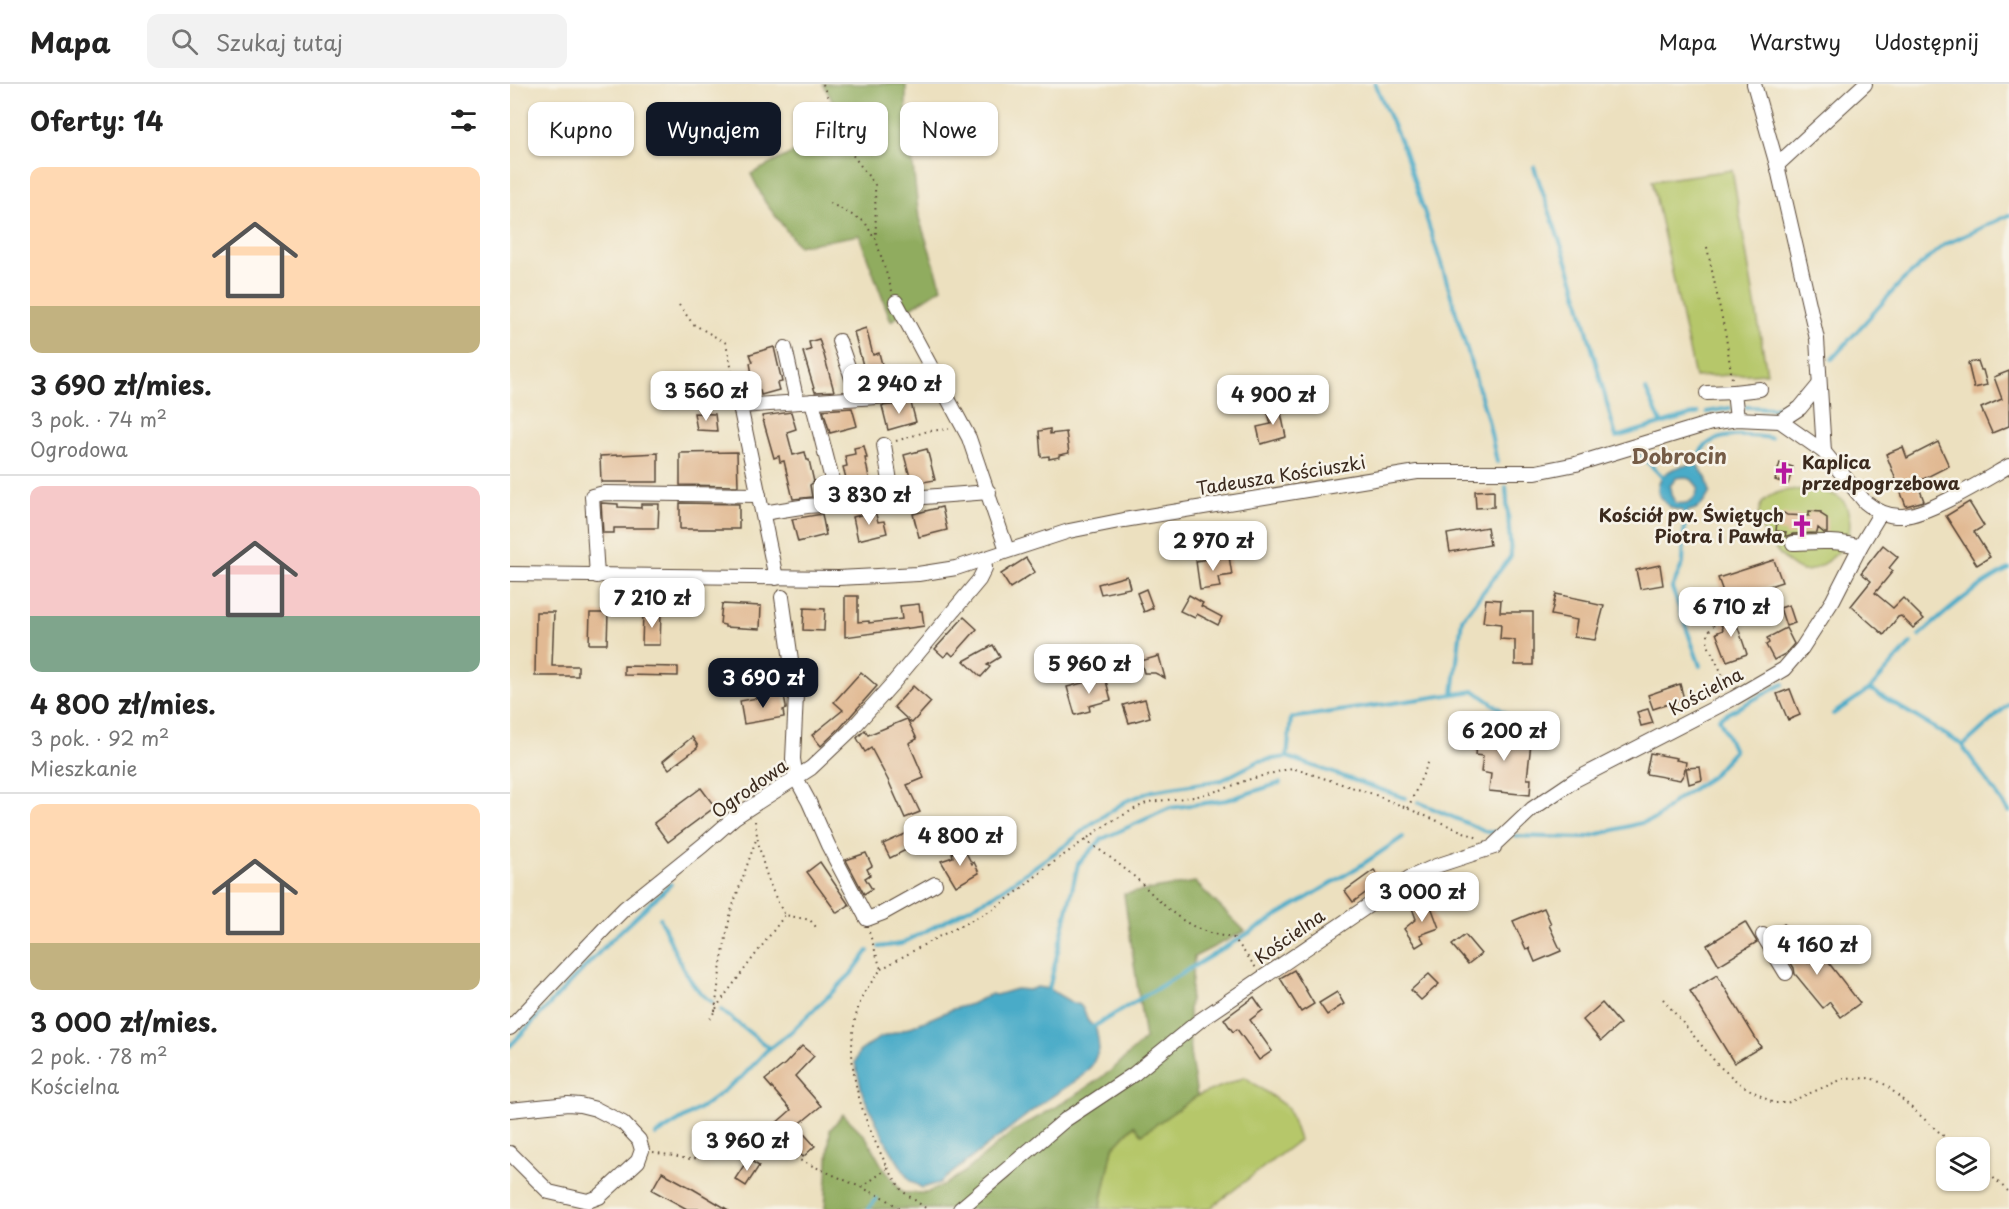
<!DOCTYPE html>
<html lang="pl">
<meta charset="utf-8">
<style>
:root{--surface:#fff;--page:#f2f2f2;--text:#222;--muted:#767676;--line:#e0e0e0;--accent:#111827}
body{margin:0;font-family:"Playpen Sans",sans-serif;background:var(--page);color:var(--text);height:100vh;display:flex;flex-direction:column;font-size:22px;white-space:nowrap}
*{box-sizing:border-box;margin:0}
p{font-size:20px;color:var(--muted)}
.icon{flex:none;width:33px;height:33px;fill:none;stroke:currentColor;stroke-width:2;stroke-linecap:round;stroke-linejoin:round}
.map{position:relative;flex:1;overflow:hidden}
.sheet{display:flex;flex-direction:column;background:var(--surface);width:510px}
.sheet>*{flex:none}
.hud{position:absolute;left:18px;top:18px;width:570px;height:54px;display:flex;gap:12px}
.tools{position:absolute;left:1426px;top:1053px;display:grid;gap:12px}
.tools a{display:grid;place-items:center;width:54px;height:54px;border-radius:12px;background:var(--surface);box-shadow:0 2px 4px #0004;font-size:30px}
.price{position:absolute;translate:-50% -51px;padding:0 14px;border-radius:12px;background:#fff;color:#222;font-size:20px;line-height:39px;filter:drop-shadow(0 2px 3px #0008)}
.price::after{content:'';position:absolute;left:50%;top:36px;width:18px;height:14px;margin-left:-9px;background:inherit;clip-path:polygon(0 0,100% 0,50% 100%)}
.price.current{background:var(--accent);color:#fff}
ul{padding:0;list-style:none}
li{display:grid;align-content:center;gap:12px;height:318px;padding:0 30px}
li+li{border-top:2px solid var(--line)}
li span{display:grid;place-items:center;height:186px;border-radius:12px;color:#555}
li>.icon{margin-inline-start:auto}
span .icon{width:108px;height:108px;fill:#fffc;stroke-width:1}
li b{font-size:26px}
h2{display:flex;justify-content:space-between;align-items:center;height:72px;padding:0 30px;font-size:26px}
.pill{padding:0 21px;border-radius:12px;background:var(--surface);box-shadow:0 2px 4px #0004;font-size:21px;line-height:54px}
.pill.current{background:var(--accent);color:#fff}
header{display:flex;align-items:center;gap:36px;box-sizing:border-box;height:84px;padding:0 30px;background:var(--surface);border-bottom:2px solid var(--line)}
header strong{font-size:28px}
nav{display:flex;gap:33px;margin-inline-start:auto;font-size:21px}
.search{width:420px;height:54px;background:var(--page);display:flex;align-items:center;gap:15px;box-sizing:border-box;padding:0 21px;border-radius:12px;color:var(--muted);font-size:22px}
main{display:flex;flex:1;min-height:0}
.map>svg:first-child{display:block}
.green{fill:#b6c76a;stroke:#787844;stroke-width:1.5}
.forest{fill:#90ac5e;stroke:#666b3e;stroke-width:1.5}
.water{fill:#48abc8;stroke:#426a73;stroke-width:1.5;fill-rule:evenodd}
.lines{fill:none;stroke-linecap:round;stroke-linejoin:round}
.stream{stroke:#48abc8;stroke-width:4}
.building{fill:#e1b993}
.minor-casing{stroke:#564536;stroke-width:16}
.path{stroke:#564536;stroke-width:2;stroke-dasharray:1.5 4.5;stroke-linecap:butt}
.minor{stroke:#fff;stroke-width:14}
.labels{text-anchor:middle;stroke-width:5;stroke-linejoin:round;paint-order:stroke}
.poi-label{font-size:18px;font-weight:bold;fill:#3b2a1e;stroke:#f7f3e8;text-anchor:start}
.street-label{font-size:18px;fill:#3b2a1e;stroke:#f7f3e8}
.quarter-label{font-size:21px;font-weight:bold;fill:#755c47;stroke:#f7f3e8}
</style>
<header>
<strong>Mapa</strong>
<div class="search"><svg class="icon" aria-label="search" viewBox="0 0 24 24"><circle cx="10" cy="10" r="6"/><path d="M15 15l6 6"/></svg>Szukaj tutaj</div>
<nav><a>Mapa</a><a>Warstwy</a><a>Udostępnij</a></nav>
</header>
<main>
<section class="sheet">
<h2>Oferty: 14<svg class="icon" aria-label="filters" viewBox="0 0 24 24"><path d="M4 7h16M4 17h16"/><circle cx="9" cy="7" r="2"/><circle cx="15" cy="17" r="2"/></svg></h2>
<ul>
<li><span style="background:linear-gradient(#ffd9b3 75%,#c2b280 0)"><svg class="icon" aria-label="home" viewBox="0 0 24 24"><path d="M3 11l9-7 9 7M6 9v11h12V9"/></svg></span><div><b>3 690 zł/mies.</b><p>3 pok. · 74 m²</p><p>Ogrodowa</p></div></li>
<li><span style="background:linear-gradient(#f6c9c9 70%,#7fa58c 0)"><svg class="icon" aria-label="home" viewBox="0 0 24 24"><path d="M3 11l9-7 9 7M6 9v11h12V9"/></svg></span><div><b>4 800 zł/mies.</b><p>3 pok. · 92 m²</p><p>Mieszkanie</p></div></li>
<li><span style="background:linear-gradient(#ffd9b3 75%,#c2b280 0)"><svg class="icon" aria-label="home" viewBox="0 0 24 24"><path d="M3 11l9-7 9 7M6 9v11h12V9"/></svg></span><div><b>3 000 zł/mies.</b><p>2 pok. · 78 m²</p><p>Kościelna</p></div></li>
</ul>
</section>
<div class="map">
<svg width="1499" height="1125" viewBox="0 0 1499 1125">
<rect width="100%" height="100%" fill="#f7f3e8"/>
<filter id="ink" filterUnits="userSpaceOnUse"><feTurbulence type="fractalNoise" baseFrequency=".0167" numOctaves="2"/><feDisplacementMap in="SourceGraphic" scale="12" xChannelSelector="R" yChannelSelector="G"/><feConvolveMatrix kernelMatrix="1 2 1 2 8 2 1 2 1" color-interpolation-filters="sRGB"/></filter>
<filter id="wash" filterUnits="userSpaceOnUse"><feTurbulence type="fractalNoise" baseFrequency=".008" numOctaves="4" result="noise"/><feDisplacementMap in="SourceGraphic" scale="24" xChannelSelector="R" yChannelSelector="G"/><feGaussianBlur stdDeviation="1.35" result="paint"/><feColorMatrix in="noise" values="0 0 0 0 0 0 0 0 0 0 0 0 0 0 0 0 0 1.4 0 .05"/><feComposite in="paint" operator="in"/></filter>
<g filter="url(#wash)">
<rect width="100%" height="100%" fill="#ece0bf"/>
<!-- green -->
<g class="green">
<polygon points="1222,86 1257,289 1185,293 1142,97"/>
<path d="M1302 405C1311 407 1325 409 1332 416 1337 420 1338 427 1339 432 1343 453 1333 467 1316 478 1310 482 1303 487 1295 487 1284 487 1270 471 1263 462 1247 443 1238 417 1270 408 1280 405 1291 406 1302 405Z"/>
<polygon points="735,993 778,1024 789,1056 699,1125 590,1125 603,1064 625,1041 632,1050 687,1012"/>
</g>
<!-- forest -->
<g class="forest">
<polygon points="313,0 396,0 396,21 409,134 432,204 381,237 349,151 288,162 255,118 241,90 336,41"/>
<polygon points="685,798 735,847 684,873 679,926 680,969 687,1012 632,1050 624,1041 603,1064 590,1125 315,1125 320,1046 333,1030 356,1053 372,1082 393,1109 417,1109 436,1100 456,1087 502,1048 561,1014 602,986 635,955 614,810"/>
</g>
<!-- water -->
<g class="water">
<path d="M1186 380 1196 393 1200 408C1197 413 1194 420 1189 423 1164 439 1127 403 1163 385 1170 382 1179 381 1186 380ZM1173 393 1182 396 1188 403C1186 416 1179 421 1166 419L1161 411 1160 402 1166 394Z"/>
<polygon points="527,903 539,905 561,918 570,921 574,926 578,937 586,945 588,955 589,966 582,981 570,994 535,1017 429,1099 412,1104 399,1096 377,1060 358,1021 353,1011 345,979 349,968 369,954 396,945 443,925 461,920 481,910 486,911 506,905 519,906"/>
</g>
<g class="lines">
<!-- stream -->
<g class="stream">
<polyline points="865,0 895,68 936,195 978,336 987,378"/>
<polyline points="1024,83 1064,198 1106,353 1188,329"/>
<polyline points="1322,275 1392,197 1434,161 1499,131"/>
<polyline points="1136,306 1152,340"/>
<polyline points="1236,323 1264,324 1273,321"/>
<polyline points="1197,328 1220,324"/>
<polyline points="1131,372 1153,393"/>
<path d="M1186 380C1192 345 1235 351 1261 354"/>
<polyline points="1175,427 1173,479 1162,504 1190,582"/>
<path d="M1409 552C1438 526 1465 502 1499 485"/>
<polyline points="1360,605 1451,660 1499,728"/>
<polyline points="943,610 952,535 1001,472 996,403"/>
<polyline points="1323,630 1360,605 1401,559"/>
<polyline points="1453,662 1499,620"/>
<polyline points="777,673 781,634 965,607 1008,638 1029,635"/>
<polyline points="908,718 977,748 992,748"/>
<polyline points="1005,752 1073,754 1146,735 1166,716 1201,693 1224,667 1209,634 1273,600"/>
<path d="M150 834C161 858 178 905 202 918"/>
<polyline points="369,863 391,860 484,811 556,761 577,743 616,717 642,707 712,696 749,677 777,673 895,714"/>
<polyline points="539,905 568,780 592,755 660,724 717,716 770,699"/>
<polyline points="211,926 259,964"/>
<polyline points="583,943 850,782 893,753"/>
<polyline points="0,962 100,857 161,800"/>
<polyline points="146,1051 195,1021 232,993 256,967 282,947 341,890 358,867"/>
<polyline points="358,1125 366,1115"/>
</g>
</g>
<g id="blocks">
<!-- building -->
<g class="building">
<polygon points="356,244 363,271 369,269 378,303 359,304 344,248"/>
<polygon points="309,255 314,271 324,307 305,308 293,268 301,266 299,258"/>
<polygon points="264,263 272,298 267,299 269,306 251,311 250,306 245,307 240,279 243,278 240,270"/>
<polygon points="1468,277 1471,286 1473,286 1477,301 1464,304 1458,279"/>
<polygon points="1499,287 1499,342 1482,349 1471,324 1492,315 1484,293"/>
<polygon points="401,319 406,338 378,346 372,322"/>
<polygon points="769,319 776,353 751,360 747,343 761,340 756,322"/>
<polygon points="342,324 347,342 320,349 313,326"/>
<polygon points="281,328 286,345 277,348 283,371 295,368 297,376 299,376 304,398 300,401 302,413 283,415 274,377 270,378 269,372 264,374 252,332"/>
<polygon points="184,329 205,330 207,347 187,346"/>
<polygon points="540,345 540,350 556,348 559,369 549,371 549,373 539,375 539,372 531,373 529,347"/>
<polygon points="1428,358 1439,382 1407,398 1414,417 1396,422 1376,370 1393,363 1397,374"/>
<polygon points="354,362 357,374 355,374 362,408 343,409 340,397 337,398 333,383 337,382 335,372 345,370 344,364"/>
<polygon points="417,365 425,396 402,400 394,371"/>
<polygon points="227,368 228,402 170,401 170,369"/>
<polygon points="148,369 148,398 91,398 90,372"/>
<polygon points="1270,379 1283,383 1278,400 1265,396"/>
<polygon points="984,406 984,423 966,424 965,407"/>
<polygon points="1459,418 1474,442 1464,448 1480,473 1467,481 1436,432"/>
<polygon points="91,419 108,420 108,423 131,424 131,420 149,420 148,444 104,444 104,449 93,449"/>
<polygon points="170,419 229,420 229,445 170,445"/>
<polygon points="432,423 437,446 409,453 403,430"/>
<polygon points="365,427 368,438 374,437 377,449 348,456 343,433"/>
<polygon points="1299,427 1311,428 1311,430 1317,434 1317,449 1314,449 1308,444 1307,449 1283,450 1277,452 1275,452 1276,448 1266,447 1267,437 1274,429 1277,431 1299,432"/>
<polygon points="312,430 316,451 288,458 282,435"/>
<polygon points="977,443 980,461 940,468 937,450"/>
<polygon points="1373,461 1388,473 1379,484 1383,487 1365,509 1383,524 1393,514 1414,535 1403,544 1391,532 1388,533 1374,551 1341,522 1361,497 1351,489"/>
<polygon points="719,472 722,491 708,493 710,503 690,506 686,477"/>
<polygon points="516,474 525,488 500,504 491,490"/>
<polygon points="1264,476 1272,498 1216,516 1208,494"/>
<polygon points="1150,481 1153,501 1130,505 1126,486"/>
<polygon points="617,492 620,504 591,510 588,500"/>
<polygon points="636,505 643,524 634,528 627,509"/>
<polygon points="1046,510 1080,517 1080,519 1094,522 1085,556 1064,553 1067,536 1041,531"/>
<polygon points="679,511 693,519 691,522 712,533 708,541 687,530 685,534 670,527"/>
<polygon points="335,512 348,512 348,538 359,537 359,539 392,535 390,522 409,520 410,527 412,527 414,542 335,553"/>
<polygon points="976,515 991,516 990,528 1023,528 1023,581 1005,581 1005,556 990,555 991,540 973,538"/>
<polygon points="212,520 251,522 250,545 215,543 215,541 210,540"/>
<polygon points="1279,521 1285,539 1276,542 1270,524"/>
<polygon points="294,524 315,525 314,547 293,546"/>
<polygon points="26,528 44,528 42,582 68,582 68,592 25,592"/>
<polygon points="80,529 98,529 97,560 79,560"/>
<polygon points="133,529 151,529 150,561 132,561"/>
<polygon points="1223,529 1237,570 1217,577 1206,549 1213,546 1209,534"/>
<polygon points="454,533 467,545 443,572 439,568 434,573 425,565"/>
<polygon points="1276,544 1284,560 1275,570 1264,576 1256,561 1259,559 1257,554"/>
<polygon points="483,561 490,573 477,581 480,583 471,593 454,577"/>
<polygon points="649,572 655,594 645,589 634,589 631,577"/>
<polygon points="114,582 168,583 168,592 114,591"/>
<polygon points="351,588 367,602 330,644 311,662 302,651 333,626 324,618"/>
<polygon points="595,593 601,616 579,622 580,627 565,631 557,603"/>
<polygon points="1170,600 1174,615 1143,625 1138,611"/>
<polygon points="403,602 421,618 402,639 397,635 407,655 399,659 414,694 397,701 410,728 395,734 378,696 361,664 355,668 347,654 355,646 358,651 397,635 384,623"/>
<polygon points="1280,605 1290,631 1278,636 1267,610"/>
<polygon points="270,610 270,612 274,611 276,623 276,625 273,626 274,633 234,640 230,617"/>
<polygon points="635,615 640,633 619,639 613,621"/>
<polygon points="1138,625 1143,639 1131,642 1127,628"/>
<polygon points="968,642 991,644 989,655 1021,659 1017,695 1021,695 1020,711 979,707 981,690 971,688 973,672 965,671"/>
<polygon points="182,653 188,662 187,664 159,685 153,677"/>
<polygon points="1140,669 1167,674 1166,676 1176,678 1174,690 1170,696 1136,690"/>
<polygon points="1190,683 1192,696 1179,700 1176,684"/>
<polygon points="191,704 205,723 158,758 144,739"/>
<polygon points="404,746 409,756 398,761 400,764 380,774 373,760"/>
<polygon points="453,763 462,780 464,778 469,789 446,802 431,777 443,773 442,768"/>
<polygon points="356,769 362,782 357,785 360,791 355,794 362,805 354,810 336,776"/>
<polygon points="310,778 339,821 327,829 297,788"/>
<polygon points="864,786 872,797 843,818 835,807"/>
<polygon points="919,817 929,844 910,851 914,858 906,863 894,845 906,835 902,824"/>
<polygon points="1034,824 1041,840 1039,841 1051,867 1025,878 1019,864 1016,865 1003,837"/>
<polygon points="1235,838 1247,858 1209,881 1197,861"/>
<polygon points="1274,840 1298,879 1311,869 1350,919 1331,933 1320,918 1313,924 1285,890 1284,884 1262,848"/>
<polygon points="955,851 971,870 958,880 942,861"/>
<polygon points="784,886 804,920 791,928 770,894"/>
<polygon points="919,890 929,900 911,916 901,906"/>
<polygon points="1207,891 1251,963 1224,979 1180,907"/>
<polygon points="827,908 834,920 817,931 809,919"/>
<polygon points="744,913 753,926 740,936 762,967 749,976 727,945 723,948 714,935"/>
<polygon points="1092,919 1110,940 1091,957 1073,936"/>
<polygon points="292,962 304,972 285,992 311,1022 287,1042 305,1062 293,1073 264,1041 281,1026 255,996 275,980"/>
<polygon points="238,1075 249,1082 236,1102 225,1095"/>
<polygon points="152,1088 183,1105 217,1125 177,1125 142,1106"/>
</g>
</g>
</g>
<g filter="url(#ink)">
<use href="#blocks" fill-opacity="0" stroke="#564536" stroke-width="1.5"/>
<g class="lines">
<!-- minor casing -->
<g class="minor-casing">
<g id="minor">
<polyline points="1244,0 1267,81 1307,255 1314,368"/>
<polyline points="1267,81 1355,0"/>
<polyline points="386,218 459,354 497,466"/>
<polyline points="329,257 349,314"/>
<polyline points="275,264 287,318"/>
<polyline points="1197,309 1224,308"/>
<polyline points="302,317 328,419"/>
<polyline points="1227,335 1224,308 1250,305"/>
<polyline points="1270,337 1290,324 1309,301"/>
<polyline points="374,361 383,415"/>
<polyline points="253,429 297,422 479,408"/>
<path d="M1283 459C1306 458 1328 456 1350 463"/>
<path d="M0 490 328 494 408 490 446 484 559 447 614 436 907 388H1026L1066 380 1201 339 1227 335 1270 337 1314 368 1355 418C1366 427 1378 433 1393 432 1418 431 1476 395 1499 382"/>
<polyline points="87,492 82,412 94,409 249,411"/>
<polyline points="266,494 230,322 382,312 434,306"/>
<polyline points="272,513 286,611 283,675 286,694 299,718 318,761 357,835 373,829 425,800"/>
<polyline points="1253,851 1276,889"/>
<polyline points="0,944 96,843 115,824 192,762 225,733 301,684 340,647 384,598 469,496 475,484 474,475"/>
<polyline points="0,1026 58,1020 70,1021 86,1025 113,1039 129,1056 132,1066 128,1077 89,1113 78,1117 39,1108 0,1069"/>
<polyline points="450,1125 555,1036 624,990 689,937 899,794 926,782 984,763 984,761 1022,725 1065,696 1224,614 1274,585 1292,564 1323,516 1350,463 1371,428"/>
</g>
</g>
<!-- path -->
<g class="path">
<polyline points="313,0 333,58 365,101 366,156 382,207"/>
<polyline points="320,119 355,138 364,154"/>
<polyline points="1197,163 1216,253 1222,295"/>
<polyline points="169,221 183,240 216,259 227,310"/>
<polyline points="386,357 418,347 439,345"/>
<polyline points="1204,541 1198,548 1198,561 1219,604"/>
<polyline points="898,724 919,677"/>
<path d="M245 737C249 770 258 803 275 831L300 836 306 843"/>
<path d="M575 756C593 768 611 781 627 795 660 827 675 847 724 854L746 884"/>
<polyline points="371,885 426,854 482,826 507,808 537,783 600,738 638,718 684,713 714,705 737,696 782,684 863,710 968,754"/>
<polyline points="1153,915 1208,981 1230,1000 1263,1019 1277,1019 1333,995 1361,994 1376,1001 1447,1064"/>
<polyline points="205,927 211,880 221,827 247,753"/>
<polyline points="200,935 210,918 275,831"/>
<polyline points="143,1068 178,1075 254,1067 276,1070 375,1114 390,1125"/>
<polyline points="1470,1082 1499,1108"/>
<polyline points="378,1084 392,1107 417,1125"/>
<path d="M352 1103 378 1084C351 1032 329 973 351 916 355 905 365 894 371 885L359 848"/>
</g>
<!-- minor -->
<use href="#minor" class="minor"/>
</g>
</g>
<!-- icons -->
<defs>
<g id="church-bare" transform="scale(1.8)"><path d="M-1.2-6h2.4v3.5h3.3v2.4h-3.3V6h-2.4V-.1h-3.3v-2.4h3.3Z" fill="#b5179e" stroke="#f7f3e8" stroke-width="2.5" paint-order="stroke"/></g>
</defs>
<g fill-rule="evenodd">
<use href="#church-bare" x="1274" y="389"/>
<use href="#church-bare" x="1292" y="442"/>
</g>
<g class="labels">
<!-- poi labels -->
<g class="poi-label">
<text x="1292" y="385">Kaplica<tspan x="1292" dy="21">przedpogrzebowa</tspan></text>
<text x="1274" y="438" text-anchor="end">Kościół pw. Świętych<tspan x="1274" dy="21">Piotra i Pawła</tspan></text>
</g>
<!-- street labels -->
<g class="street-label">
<text transform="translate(771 392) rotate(-9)" y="6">Tadeusza Kościuszki</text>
<text transform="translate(1196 608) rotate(-28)" y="6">Kościelna</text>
<text transform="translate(240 705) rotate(-35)" y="6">Ogrodowa</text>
<text transform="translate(780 853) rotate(-35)" y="6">Kościelna</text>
</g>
<!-- quarter labels -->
<g class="quarter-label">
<text x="1169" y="380">Dobrocin</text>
</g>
</g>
</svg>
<div class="tools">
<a><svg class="icon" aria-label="layers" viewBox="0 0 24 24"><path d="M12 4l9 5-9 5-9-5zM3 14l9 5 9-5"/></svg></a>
</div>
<b class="price" style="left:389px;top:331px">2 940 zł</b>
<b class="price" style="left:196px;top:338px">3 560 zł</b>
<b class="price" style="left:763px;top:342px">4 900 zł</b>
<b class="price" style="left:359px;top:442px">3 830 zł</b>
<b class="price" style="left:703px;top:488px">2 970 zł</b>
<b class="price" style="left:142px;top:545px">7 210 zł</b>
<b class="price" style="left:1221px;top:554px">6 710 zł</b>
<b class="price" style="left:579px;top:611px">5 960 zł</b>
<b class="price current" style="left:253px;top:625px">3 690 zł</b>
<b class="price" style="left:994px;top:678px">6 200 zł</b>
<b class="price" style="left:450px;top:783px">4 800 zł</b>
<b class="price" style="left:912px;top:839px">3 000 zł</b>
<b class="price" style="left:1307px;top:892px">4 160 zł</b>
<b class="price" style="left:237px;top:1088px">3 960 zł</b>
<div class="hud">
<a class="pill">Kupno</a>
<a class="pill current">Wynajem</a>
<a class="pill">Filtry</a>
<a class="pill">Nowe</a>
</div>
</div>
</main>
